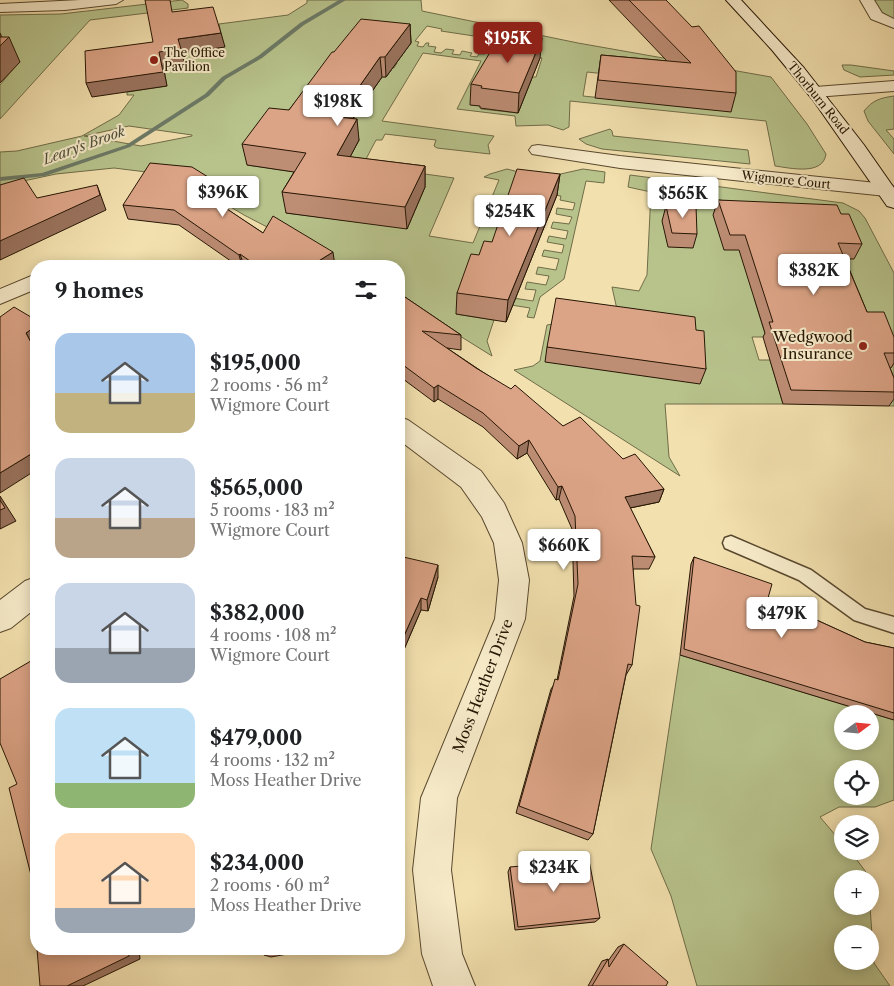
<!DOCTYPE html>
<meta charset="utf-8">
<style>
:root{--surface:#fff;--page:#f6f6f6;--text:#202124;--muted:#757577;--accent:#8f2418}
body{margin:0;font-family:"Libre Caslon Text",serif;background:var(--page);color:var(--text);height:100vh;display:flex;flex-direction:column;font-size:19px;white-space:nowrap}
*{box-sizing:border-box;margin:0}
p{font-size:16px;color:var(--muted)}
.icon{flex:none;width:28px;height:28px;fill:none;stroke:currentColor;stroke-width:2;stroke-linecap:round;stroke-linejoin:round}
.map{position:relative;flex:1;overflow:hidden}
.side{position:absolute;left:30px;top:260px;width:375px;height:695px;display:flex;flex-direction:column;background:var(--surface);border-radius:20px;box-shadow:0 2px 12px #0003}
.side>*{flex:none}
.needle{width:32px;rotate:74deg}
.controls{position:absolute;left:834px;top:705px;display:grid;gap:10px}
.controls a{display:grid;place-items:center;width:45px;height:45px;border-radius:50%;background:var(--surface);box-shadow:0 2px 12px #0003;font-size:25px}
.price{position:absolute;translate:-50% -42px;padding:0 11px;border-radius:5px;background:#fff;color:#222;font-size:16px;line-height:32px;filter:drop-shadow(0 1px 2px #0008)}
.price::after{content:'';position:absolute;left:50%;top:30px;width:15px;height:11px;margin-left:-8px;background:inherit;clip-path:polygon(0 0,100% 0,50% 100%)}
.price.selected{background:var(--accent);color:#fff}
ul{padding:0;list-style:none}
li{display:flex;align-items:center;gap:15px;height:125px;padding:0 25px}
li span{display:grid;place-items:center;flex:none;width:140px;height:100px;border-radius:15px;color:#555}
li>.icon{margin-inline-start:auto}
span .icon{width:60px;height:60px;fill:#fffc;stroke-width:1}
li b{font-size:21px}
h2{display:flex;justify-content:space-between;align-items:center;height:60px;padding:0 25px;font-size:21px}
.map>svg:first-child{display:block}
.green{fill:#b8c38c;stroke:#6f6c48;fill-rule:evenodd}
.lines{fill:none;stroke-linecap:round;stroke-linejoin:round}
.stream{fill:#6c7a67;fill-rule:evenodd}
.service-casing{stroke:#59482e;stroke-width:3}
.minor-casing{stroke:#59482e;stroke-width:2}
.tertiary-casing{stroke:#59482e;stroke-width:2}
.secondary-casing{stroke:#261604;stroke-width:2}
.service{fill:#f7ebca;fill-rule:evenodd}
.minor{fill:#f7ebca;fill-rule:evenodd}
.tertiary{fill:#f7ebca;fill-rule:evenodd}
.secondary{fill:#f7ebca;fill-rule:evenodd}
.wall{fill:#bd8d74;stroke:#261604}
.shaded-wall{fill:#9a735e;stroke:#261604}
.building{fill:#dca487;stroke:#261604}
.poi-dot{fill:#8f2418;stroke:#f7ebca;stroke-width:2}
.labels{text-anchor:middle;stroke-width:4;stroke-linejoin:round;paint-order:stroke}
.far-poi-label{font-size:12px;fill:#261604;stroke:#f7ebca;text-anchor:start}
.far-street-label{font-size:12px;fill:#261604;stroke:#f7ebca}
.far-water-label{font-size:14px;font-style:italic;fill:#4f503e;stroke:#f7ebca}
.poi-label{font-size:15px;fill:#261604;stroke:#f7ebca;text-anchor:end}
.street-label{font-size:15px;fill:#261604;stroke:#f7ebca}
</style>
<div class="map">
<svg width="894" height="986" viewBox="0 0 894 986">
<rect width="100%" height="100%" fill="#f2e0ae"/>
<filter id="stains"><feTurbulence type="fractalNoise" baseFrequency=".004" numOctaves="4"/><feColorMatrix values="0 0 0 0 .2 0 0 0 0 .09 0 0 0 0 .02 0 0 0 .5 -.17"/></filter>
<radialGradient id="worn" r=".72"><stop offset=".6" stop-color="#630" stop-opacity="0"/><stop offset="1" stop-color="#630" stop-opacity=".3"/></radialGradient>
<!-- green -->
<g class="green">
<polygon points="182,0 188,4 188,8 90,20 0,119 0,85 19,62 0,47 0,15 61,14"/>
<path d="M307 0H421L422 11 578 43 771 77 807 124 826 154C823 176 790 168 775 166L766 121 570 101 569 127 563 130 548 125 516 126 515 116 457 109 481 61 423 53 382 121 494 136 488 145 490 154 437 148 434 146 436 140 385 134 382 140H376L366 159V166L454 178 429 236 473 243 499 180 484 177 490 174 507 169 534 176 547 177 583 169 605 172 604 183 586 181 564 279 540 297 534 318 527 317 530 308 511 305 513 298 533 301 536 290 525 289 527 282 546 285 549 276 536 274 538 267 556 270 559 259 542 256 544 250 562 253 564 245 547 242 549 236 566 239 568 231 551 228 553 222 569 224 572 217 556 214 557 208 573 210 575 203 560 200 561 196 516 190 491 264 483 263 478 277 470 276 456 314 494 320 487 341 492 356 399 298V266H342L244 215 179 176 114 168 56 174 0 186V152L17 151 82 136 119 115 134 95H127V92L167 86 163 65 184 63 182 53 224 47 219 24 288 15 307 3ZM427 26 442 29 441 31 494 39 485 54H479L477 57 470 56 472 53 462 51 460 55 452 54 454 50 446 49 441 53 434 52 436 47 428 46 429 43H426L423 47 417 46 419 42 415 41ZM362 39 395 42 394 45 405 46 402 50 391 49 390 51H393L392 53 402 55 399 59 387 58 385 61 397 63 394 68 382 66 378 71 389 72 386 77 376 76 374 78H368L367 79 379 81 376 85H363L362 88 373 89 370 95 357 93 354 96 366 99 363 103H349L348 105 360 107 357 112 344 110 341 114 308 110 334 72H341L360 48 356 47ZM510 54 542 58 536 77H532L518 113 481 109V106L471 105 472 100 483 102 486 96 475 95 477 91 488 92 490 87 479 86 482 82 493 83 495 78 485 77 487 73 498 74 499 72H502L503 70 495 68 496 65 504 66 506 61 498 60 500 56 508 57ZM587 72 731 87 734 101H731L730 111 583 96ZM129 126 192 135V136L141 146 84 136ZM273 128 359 140 339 176 425 187 406 228 286 213 309 174 247 165Z"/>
<polygon points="867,0 894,0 894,24"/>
<polygon points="851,65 894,71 894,75 860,77 844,70 842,65"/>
<path d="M894 96V129L886 130 894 139V154L868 121 864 111C873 100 880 98 894 96Z"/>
<polygon points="610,129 612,131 613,136 748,150 750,164 602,149 586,144 579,139"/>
<polygon points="630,175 843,203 859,211 865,218 894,273 894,406 889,406 875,368 892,367 875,327 754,298 766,337 752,337 759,360 770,360 783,404 665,404 669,457 680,476 514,370 533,366 540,361 547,325 618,314 612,287 639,291 647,275 651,192 628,187"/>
<path d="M680 655 894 720V800L875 807H839L820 817 842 843V851H850L875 884 870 895V879H842V906H870L874 963 890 986H697L671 896 651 849ZM842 714H870V741H842ZM842 769H870V796H842ZM842 934H870V961H842Z"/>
</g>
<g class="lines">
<!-- stream -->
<polygon class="stream" points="339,0 346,0 304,25 262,58 226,79 209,96 130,147 45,176 0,181 0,177 42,173 126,145 205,94 222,77 258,56 300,23"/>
<!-- service casing -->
<g class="service-casing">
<polygon id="service" points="731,536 811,570 865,609 894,617 894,633 854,620 799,580 725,548 723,543 725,538"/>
</g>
<!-- minor casing -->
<g class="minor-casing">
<g id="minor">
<polygon points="80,0 123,0 116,4 65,10 0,12 0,4"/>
<polygon points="860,0 874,0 882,13 894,19 894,28 871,19"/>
<polygon points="538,145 620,156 886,184 893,186 894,192 886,196 620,168 532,154 529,150 532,146"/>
<polygon points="36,274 36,289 0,304 0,289"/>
<polygon points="399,417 408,420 481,471 504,503 522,543 529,580 525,619 457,798 451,870 462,954 475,986 433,986 422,954 413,870 421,798 495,619 499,580 494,543 482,517 461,487 399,440"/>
<polygon points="36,577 36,608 11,628 0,632 0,600 25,581"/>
</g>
</g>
<!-- tertiary casing -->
<g class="tertiary-casing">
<polygon id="tertiary" points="894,81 894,91 815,97 809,95 807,92 809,89 815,87"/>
</g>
<!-- secondary casing -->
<g class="secondary-casing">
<polygon id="secondary" points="726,0 741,0 804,68 864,145 894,188 894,208 887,206 813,100 772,50"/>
</g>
<!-- service -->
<use href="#service" class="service"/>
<!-- minor -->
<use href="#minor" class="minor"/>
<!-- tertiary -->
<use href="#tertiary" class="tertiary"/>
<!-- secondary -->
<use href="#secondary" class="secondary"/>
</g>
<!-- wall -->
<g class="wall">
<polygon points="609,0 666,0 736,93 731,112 595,98 601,55 667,61"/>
<polygon points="410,24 411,43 386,77 382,77 353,119 359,140 350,157 425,166 425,187 407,229 286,213 282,192 294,172 247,165 242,144 289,110 334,52"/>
<polygon points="540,58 518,113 480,108 480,106 470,105 471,84"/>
<polygon points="560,174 557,195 506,322 456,314 457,293 479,255"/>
<polygon points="216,182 220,196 216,202 263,233 335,266 238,266 179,225 128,219 123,205"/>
<polygon points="718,200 841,214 862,244 854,259 845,259 867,312 894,337 894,363 891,368 890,368 894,378 894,399 889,406 783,404 763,337 765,333 739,250 724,250 713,215"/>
<polygon points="666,206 697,234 693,248 668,247 662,221"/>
<polygon points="399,293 461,335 461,350 447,348 563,426 623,459 664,489 659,502 630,508 655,557 649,569 633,569 632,665 626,675 593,834 588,840 516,813 551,689 557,680 574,596 572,529 559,499 556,500 527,453 517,459 483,427 438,399 434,402 399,376"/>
<polygon points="696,330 706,369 700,384 545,362 547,347"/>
<polygon points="399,556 438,577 428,611 421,610 399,661"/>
<polygon points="694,557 768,598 865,642 894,648 894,720 680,655 691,564"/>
<polygon points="510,867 600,918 595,922 515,930 508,872"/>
<polygon points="624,944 666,986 588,986 602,961 608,959 608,961 618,947"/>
<polygon points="264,949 315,949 271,957 264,955"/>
</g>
<!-- shaded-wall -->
<g class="shaded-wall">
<polygon points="410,24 411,43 386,77 385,57"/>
<polygon points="0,33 4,42 9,37 20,62 0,83"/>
<polygon points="221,33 225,47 182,53 184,63 163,65 167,86 92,97 86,83 159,52 178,39"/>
<polygon points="542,38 540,58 518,113 519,93"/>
<polygon points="380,57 382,77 340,137 338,117"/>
<polygon points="357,119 359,140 340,176 337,155"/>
<polygon points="425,166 425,187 407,229 405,207"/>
<polygon points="560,174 557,195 506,322 508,300"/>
<polygon points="216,182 220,196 210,209 206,195"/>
<polygon points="97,185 106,210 0,260 0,241"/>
<polygon points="333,252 335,266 318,266 317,262"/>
<polygon points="240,254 244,266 242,266 239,255"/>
<polygon points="36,326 36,346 34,347 36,350 36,352 26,333"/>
<polygon points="438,385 438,399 434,402 434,388"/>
<polygon points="529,440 527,453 517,459 519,446"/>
<polygon points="36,451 36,470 0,493 0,473"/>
<polygon points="562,486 559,499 556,500 558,487"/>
<polygon points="664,489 659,502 620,510 625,497"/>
<polygon points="0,496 16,521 0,529"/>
<polygon points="438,565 438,577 428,611 427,600"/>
<polygon points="421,598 421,610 399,661 399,647"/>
<polygon points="128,949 139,949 140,959 83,986 67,986"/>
</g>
<!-- building -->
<g class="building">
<polygon points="145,0 170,0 172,12 213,7 221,33 178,39 181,49 159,52 163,72 86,83 85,51 153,42"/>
<polygon points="629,0 666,0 692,27 699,26 736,72 736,93 598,80 601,55 691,63"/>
<polygon points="361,19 410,24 385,57 380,57 338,117 357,119 337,155 425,166 405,207 282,192 306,153 242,144 269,108 289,110 332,52 334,52"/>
<polygon points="501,34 542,38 519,93 481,88 482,86 471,84"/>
<polygon points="0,37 9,37 0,46"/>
<polygon points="150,163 192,167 216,182 206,195 263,233 273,216 333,252 317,262 324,266 257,266 240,254 239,255 174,210 123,205"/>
<polygon points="517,169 560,174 508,300 457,293 471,254 479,255 484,241 492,242"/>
<polygon points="24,178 37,198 97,185 100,195 0,241 0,185"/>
<polygon points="718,200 837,205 841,214 849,214 862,244 838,243 867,312 884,312 894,337 894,353 884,353 894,378 894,392 791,390 769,322 773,322 745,235 730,235"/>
<polygon points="666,206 696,206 697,234 672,233"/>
<polygon points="399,293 461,335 422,331 476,368 511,389 515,385 563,426 580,417 623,459 635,454 664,489 625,497 655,557 632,556 636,605 640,606 632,665 628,664 593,834 519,806 555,679 558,680 578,584 575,516 562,486 558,487 529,440 519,446 483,413 438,385 434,388 399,362"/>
<polygon points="556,298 695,317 696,330 704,331 706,369 547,347"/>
<polygon points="14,307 36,320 36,326 26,333 36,352 36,451 0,473 0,317"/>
<polygon points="0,500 5,508 0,510"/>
<polygon points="399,556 438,565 427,600 421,598 399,647"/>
<polygon points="694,557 772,584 768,598 865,642 894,648 894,713 684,649"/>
<polygon points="36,658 36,895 9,788 17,784 0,743 0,679"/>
<polygon points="589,860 600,918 518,927 510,867"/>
<polygon points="36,895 36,944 32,897"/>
<polygon points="624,944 668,982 666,986 592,986 608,959 609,967"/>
<polygon points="37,949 128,949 129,956 67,986 40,986"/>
<polygon points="264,949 296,949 264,955"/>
</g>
<!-- markers -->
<g class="poi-dot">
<circle cx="154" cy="60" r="5"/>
<circle cx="863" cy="346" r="5"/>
</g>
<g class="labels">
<!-- far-poi labels -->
<g class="far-poi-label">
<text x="164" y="57">The Office<tspan x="164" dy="14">Pavilion</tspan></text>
</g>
<!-- far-street labels -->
<g class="far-street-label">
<text transform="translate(818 98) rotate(51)" y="4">Thorburn Road</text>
<text transform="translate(786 180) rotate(6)" y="4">Wigmore Court</text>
</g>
<!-- far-water labels -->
<g class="far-water-label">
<text transform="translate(84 145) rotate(-20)" y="5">Leary's Brook</text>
</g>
<!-- poi labels -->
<g class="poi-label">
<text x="853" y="342">Wedgwood<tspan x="853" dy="17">Insurance</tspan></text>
</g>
<!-- street labels -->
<g class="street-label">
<text transform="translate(483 686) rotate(-69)" y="5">Moss Heather Drive</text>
</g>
</g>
<rect width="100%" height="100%" filter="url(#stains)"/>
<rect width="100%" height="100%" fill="url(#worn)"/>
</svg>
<div class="controls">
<a><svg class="needle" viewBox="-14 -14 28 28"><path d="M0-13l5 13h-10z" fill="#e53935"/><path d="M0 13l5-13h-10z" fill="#757577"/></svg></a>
<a><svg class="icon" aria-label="locate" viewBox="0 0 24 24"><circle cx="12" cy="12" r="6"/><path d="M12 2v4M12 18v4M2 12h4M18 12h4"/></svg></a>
<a><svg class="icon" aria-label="layers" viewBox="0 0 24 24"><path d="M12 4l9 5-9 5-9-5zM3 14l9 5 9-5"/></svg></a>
<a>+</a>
<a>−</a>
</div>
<b class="price selected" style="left:508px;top:64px">$195K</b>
<b class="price" style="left:338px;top:127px">$198K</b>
<b class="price" style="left:223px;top:218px">$396K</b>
<b class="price" style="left:683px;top:219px">$565K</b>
<b class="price" style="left:510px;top:237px">$254K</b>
<b class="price" style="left:814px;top:296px">$382K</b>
<b class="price" style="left:564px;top:571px">$660K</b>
<b class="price" style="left:782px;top:639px">$479K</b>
<b class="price" style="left:554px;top:893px">$234K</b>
<section class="side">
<h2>9 homes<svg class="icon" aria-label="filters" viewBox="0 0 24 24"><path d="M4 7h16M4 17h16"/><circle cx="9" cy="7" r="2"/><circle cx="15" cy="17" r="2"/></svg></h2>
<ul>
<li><span style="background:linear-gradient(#a9c7e8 60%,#c2b280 0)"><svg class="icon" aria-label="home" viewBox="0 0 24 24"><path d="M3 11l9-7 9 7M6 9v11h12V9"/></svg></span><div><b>$195,000</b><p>2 rooms · 56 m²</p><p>Wigmore Court</p></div></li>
<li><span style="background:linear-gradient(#c9d6e8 60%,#b9a48a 0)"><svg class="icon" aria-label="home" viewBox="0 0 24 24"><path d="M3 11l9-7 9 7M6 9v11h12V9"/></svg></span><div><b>$565,000</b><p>5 rooms · 183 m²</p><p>Wigmore Court</p></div></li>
<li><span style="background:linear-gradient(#c9d6e8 65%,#9aa5b1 0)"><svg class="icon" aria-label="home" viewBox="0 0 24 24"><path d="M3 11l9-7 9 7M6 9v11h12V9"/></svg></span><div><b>$382,000</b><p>4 rooms · 108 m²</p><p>Wigmore Court</p></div></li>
<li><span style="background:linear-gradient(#bfe0f5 75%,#8fb573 0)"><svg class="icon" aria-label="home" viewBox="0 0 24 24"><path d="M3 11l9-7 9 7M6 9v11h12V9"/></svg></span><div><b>$479,000</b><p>4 rooms · 132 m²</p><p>Moss Heather Drive</p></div></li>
<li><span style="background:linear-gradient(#ffd9b3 75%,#9aa5b1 0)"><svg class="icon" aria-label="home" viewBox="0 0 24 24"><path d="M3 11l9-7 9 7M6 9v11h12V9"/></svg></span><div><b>$234,000</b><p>2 rooms · 60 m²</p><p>Moss Heather Drive</p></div></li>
</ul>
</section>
</div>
